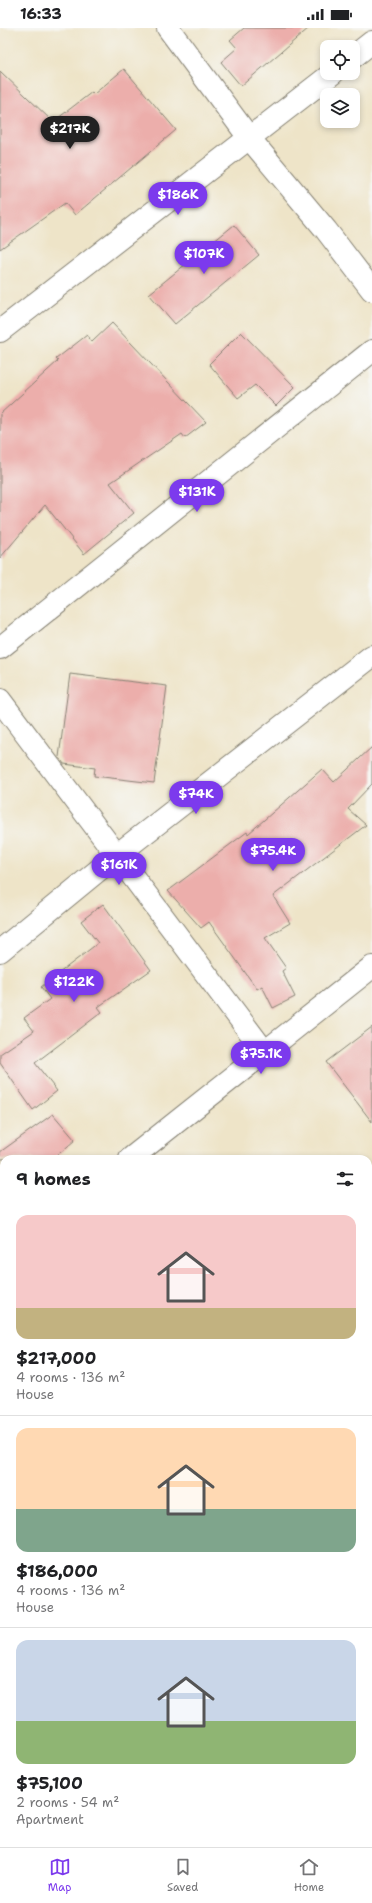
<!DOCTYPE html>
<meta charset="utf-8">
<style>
:root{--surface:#fff;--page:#f2f2f2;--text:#202124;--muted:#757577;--line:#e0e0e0;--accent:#7c3aed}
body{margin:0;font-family:"Shantell Sans",sans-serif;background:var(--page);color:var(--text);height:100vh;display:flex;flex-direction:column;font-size:15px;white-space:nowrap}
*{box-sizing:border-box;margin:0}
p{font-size:13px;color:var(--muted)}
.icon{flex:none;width:22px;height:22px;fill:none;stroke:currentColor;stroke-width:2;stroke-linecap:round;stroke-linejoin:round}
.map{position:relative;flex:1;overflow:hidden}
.sheet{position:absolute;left:0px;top:1127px;width:372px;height:692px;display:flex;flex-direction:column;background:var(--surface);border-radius:12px 12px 0 0;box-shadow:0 2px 6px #0003}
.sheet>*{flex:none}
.fabs{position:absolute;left:320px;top:12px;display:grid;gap:8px}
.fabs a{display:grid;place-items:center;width:40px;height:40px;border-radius:8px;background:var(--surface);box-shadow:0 2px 6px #0003;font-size:20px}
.price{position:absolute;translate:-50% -34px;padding:0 9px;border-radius:14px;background:var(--accent);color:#fff;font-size:13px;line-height:26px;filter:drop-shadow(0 1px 2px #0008)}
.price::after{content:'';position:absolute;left:50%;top:24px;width:12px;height:9px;margin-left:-6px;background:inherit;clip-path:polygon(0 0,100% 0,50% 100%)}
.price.current{background:#222;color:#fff}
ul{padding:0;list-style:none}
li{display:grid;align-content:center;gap:8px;height:212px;padding:0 16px}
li+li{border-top:1px solid var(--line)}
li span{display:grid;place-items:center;height:124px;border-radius:12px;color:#555}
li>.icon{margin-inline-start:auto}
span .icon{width:72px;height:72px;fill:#fffc;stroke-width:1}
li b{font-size:17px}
h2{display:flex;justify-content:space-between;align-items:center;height:48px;padding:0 16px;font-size:17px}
.status{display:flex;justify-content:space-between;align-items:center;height:28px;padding:0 20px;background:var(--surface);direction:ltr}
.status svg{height:11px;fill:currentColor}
.menu{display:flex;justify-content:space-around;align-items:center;height:56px;border-top:1px solid var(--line);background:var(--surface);font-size:11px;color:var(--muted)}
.menu a{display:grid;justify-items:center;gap:2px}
.menu .current{color:var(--accent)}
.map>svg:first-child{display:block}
.building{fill:#ecaeab}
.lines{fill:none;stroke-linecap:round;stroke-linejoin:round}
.street-casing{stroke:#858072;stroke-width:24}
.secondary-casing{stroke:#858072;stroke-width:24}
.street{stroke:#fff;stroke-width:22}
.secondary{stroke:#fff;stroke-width:22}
</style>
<div class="status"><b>16:33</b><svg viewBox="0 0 49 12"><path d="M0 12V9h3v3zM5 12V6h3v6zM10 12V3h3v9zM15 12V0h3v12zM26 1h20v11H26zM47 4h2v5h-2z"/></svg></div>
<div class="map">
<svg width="372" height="1819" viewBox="0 0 372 1819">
<rect width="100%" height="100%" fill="#f6f6f2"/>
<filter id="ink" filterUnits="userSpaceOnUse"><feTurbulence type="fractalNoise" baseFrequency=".025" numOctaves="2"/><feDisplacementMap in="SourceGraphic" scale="8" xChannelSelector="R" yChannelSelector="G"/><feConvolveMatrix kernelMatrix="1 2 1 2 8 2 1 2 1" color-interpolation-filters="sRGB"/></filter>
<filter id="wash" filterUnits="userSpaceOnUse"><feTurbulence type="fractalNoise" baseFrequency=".012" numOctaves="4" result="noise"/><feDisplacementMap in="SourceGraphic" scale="16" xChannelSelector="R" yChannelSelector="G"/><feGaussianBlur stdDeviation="0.9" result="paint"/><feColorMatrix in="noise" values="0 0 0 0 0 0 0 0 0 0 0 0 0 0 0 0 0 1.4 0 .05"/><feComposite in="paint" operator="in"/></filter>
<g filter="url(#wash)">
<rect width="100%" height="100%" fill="#eee4c8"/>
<g id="blocks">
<!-- building -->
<g class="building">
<polygon points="244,0 309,0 241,58 221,34 237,20 230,12"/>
<polygon points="124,41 176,102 75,187 65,175 0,221 0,43 53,94 92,64 94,66"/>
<polygon points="234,197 259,227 175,296 149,266"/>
<polygon points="112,295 206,394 185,410 182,406 110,455 134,485 84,526 45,477 0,530 0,386 58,333 56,331 87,307 92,314"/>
<polygon points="241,304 295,359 276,378 255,357 238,370 209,336"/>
<polygon points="70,646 167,658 154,755 94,748 95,740 64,736 59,729"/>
<polygon points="372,719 372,756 348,781 366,797 273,868 290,895 265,910 286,940 282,943 295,969 273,980 262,958 257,961 209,894 201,900 168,863 247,804 248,806 322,741 334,754"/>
<polygon points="103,876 151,942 98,979 102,984 35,1035 57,1063 33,1082 0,1035 0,1026 34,1003 24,990 50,971 41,959 98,915 81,893"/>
<polygon points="372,999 372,1094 326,1034"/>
<polygon points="53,1086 75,1112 53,1131 0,1131 0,1124"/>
</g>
</g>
</g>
<g filter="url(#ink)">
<use href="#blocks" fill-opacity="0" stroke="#858072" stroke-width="1"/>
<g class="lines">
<!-- street casing -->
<g class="street-casing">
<g id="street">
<polyline points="168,0 250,111 326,202 372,262"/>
<polyline points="353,29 372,14"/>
<polyline points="0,303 333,45"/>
<polyline points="0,620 372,323"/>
<polyline points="0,672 264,1023"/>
<polyline points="0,923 117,827 372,628"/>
<polyline points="130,1131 372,939"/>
<polyline points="0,1236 4,1232"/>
<polyline points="368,1249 372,1246"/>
<polyline points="0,1276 4,1279"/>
<polyline points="368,1548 372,1552"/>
<polyline points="0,1685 4,1688"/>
<polyline points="0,1807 4,1802"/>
</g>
</g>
<!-- secondary casing -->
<g class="secondary-casing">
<g id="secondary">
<polyline points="0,1384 4,1387"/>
<polyline points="368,1697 372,1700"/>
</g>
</g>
<!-- street -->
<use href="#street" class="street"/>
<!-- secondary -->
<use href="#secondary" class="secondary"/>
</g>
</g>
</svg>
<div class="fabs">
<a><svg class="icon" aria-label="locate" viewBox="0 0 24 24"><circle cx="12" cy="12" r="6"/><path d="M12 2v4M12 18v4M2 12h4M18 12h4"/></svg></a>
<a><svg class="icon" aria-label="layers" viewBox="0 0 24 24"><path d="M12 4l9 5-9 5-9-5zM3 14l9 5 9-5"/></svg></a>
</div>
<b class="price current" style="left:70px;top:122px">$217K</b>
<b class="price" style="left:178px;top:188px">$186K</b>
<b class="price" style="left:204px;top:247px">$107K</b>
<b class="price" style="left:197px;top:485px">$131K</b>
<b class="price" style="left:196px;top:787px">$74K</b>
<b class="price" style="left:273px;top:844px">$75.4K</b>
<b class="price" style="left:119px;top:858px">$161K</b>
<b class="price" style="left:74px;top:975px">$122K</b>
<b class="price" style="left:261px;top:1047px">$75.1K</b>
<section class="sheet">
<h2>9 homes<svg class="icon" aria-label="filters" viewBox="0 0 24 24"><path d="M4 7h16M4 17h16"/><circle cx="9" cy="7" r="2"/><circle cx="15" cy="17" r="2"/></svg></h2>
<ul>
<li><span style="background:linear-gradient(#f6c9c9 75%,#c2b280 0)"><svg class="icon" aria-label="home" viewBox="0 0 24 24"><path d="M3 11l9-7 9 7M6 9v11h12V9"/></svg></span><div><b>$217,000</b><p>4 rooms · 136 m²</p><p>House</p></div></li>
<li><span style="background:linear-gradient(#ffd9b3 65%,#7fa58c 0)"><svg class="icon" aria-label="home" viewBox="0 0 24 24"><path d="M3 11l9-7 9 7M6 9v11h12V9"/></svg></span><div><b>$186,000</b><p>4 rooms · 136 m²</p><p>House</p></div></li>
<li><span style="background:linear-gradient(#c9d6e8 65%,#8fb573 0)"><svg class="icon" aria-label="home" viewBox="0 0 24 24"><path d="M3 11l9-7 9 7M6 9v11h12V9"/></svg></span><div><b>$75,100</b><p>2 rooms · 54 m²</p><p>Apartment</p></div></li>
</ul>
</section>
</div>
<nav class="menu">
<a class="current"><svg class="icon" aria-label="map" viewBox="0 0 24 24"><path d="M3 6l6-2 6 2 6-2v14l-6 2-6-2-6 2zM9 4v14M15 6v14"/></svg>Map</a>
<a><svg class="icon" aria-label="saved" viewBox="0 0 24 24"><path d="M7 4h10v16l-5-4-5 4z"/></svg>Saved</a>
<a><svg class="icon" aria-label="home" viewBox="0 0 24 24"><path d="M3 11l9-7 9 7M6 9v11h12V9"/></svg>Home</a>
</nav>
